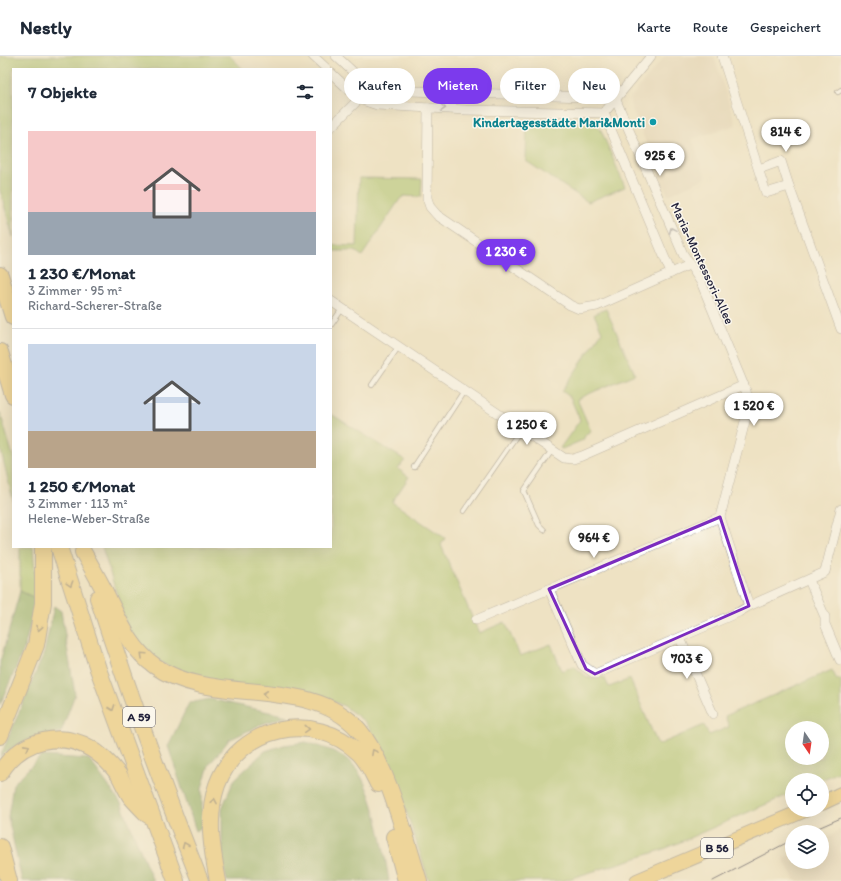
<!DOCTYPE html>
<html lang="de">
<meta charset="utf-8">
<style>
:root{--surface:#fff;--page:#f6f6f7;--text:#1f2937;--muted:#747a83;--line:#e0e1e3;--accent:#7c3aed}
body{margin:0;font-family:Itim,sans-serif;background:var(--page);color:var(--text);height:100vh;display:flex;flex-direction:column;font-size:15px;white-space:nowrap}
*{box-sizing:border-box;margin:0}
p{font-size:13px;color:var(--muted)}
.icon{flex:none;width:22px;height:22px;fill:none;stroke:currentColor;stroke-width:2;stroke-linecap:round;stroke-linejoin:round}
.map{position:relative;flex:1;overflow:hidden}
.side{position:absolute;left:12px;top:12px;width:320px;height:480px;display:flex;flex-direction:column;background:var(--surface);border-radius:0px;box-shadow:0 4px 16px #0002}
.side>*{flex:none}
.top-card{position:absolute;left:344px;top:12px;width:380px;height:36px;display:flex;gap:8px}
.needle{width:26px;rotate:167deg}
.buttons{position:absolute;left:785px;top:665px;display:grid;gap:8px}
.buttons a{display:grid;place-items:center;width:44px;height:44px;border-radius:50%;background:var(--surface);box-shadow:0 4px 16px #0002;font-size:20px}
.price{position:absolute;translate:-50% -34px;padding:0 9px;border-radius:14px;background:#fff;color:#222;font-size:13px;line-height:26px;filter:drop-shadow(0 1px 2px #0008)}
.price::after{content:'';position:absolute;left:50%;top:24px;width:12px;height:9px;margin-left:-6px;background:inherit;clip-path:polygon(0 0,100% 0,50% 100%)}
.price.on{background:var(--accent);color:#fff}
ul{padding:0;list-style:none}
li{display:grid;align-content:center;gap:8px;height:212px;padding:0 16px}
li+li{border-top:1px solid var(--line)}
li span{display:grid;place-items:center;height:124px;border-radius:0px;color:#555}
li>.icon{margin-inline-start:auto}
span .icon{width:72px;height:72px;fill:#fffc;stroke-width:1}
li b{font-size:17px}
h2{display:flex;justify-content:space-between;align-items:center;height:48px;padding:0 16px;font-size:17px}
.pill{padding:0 14px;border-radius:18px;background:var(--surface);box-shadow:0 4px 16px #0002;font-size:14px;line-height:36px}
.pill.on{background:var(--accent);color:#fff}
header{display:flex;align-items:center;gap:24px;box-sizing:border-box;height:56px;padding:0 20px;background:var(--surface);border-bottom:1px solid var(--line)}
header strong{font-size:19px}
nav{display:flex;gap:22px;margin-inline-start:auto;font-size:14px}
.map>svg:first-child{display:block}
.built{fill:#e1d2b5}
.green{fill:#a4c168;stroke:#637252;fill-rule:evenodd}
.forest{fill:#83a75c;stroke:#52644c}
.lines{fill:none;stroke-linecap:round;stroke-linejoin:round}
.service-casing{stroke:#88827f;stroke-width:6}
.minor-casing{stroke:#88827f;stroke-width:10}
.primary-casing{stroke:#88827f;stroke-width:16}
.motorway-casing{stroke:#88827f;stroke-width:18}
.service{stroke:#fff;stroke-width:4.5}
.minor{stroke:#fff;stroke-width:9}
.primary{stroke:#edc569;stroke-width:14}
.motorway{stroke:#edc569;stroke-width:16}
.tram{stroke:#22223b;stroke-width:1}
.oneway{stroke:#9c9ca7}
.oneway2{stroke:#887452}
.marked{fill:none;stroke:#7b2cbf;stroke-width:3;stroke-linejoin:round}
.culture-dot{fill:#0f9aa8;stroke:#fbf7ec;stroke-width:1.5}
.labels{text-anchor:middle;stroke-width:3;stroke-linejoin:round;paint-order:stroke}
.shield{fill:#fbf7ec;stroke:#636270;stroke-width:1}
.shield-label{font-size:12px;font-weight:bold;fill:#22223b}
.culture-label{font-size:13px;font-weight:bold;fill:#0d838f;stroke:#fbf7ec;text-anchor:end}
.street-label{font-size:13px;fill:#22223b;stroke:#fbf7ec}
</style>
<header>
<strong>Nestly</strong>
<nav><a>Karte</a><a>Route</a><a>Gespeichert</a></nav>
</header>
<div class="map">
<svg width="841" height="825" viewBox="0 0 841 825">
<rect width="100%" height="100%" fill="#fbf7ec"/>
<filter id="ink" filterUnits="userSpaceOnUse"><feTurbulence type="fractalNoise" baseFrequency=".025" numOctaves="2"/><feDisplacementMap in="SourceGraphic" scale="8" xChannelSelector="R" yChannelSelector="G"/><feConvolveMatrix kernelMatrix="1 2 1 2 8 2 1 2 1" color-interpolation-filters="sRGB"/></filter>
<filter id="wash" filterUnits="userSpaceOnUse"><feTurbulence type="fractalNoise" baseFrequency=".012" numOctaves="4" result="noise"/><feDisplacementMap in="SourceGraphic" scale="16" xChannelSelector="R" yChannelSelector="G"/><feGaussianBlur stdDeviation="0.9" result="paint"/><feColorMatrix in="noise" values="0 0 0 0 0 0 0 0 0 0 0 0 0 0 0 0 0 1.4 0 .05"/><feComposite in="paint" operator="in"/></filter>
<g filter="url(#wash)">
<rect width="100%" height="100%" fill="#eee2c3"/>
<!-- built -->
<g class="built">
<polygon points="665,0 714,0 736,69 692,83 706,122 668,139 630,48 631,41"/>
<polygon points="841,774 841,825 795,825 783,802 792,798 792,806 822,806 822,783"/>
</g>
<!-- green -->
<g class="green">
<polygon points="0,0 230,0 243,13 13,13 13,181 0,134"/>
<polygon points="527,65 590,67 596,69 601,74 625,131 588,146 526,105"/>
<polygon points="359,122 422,123 421,141 404,140 400,143 362,200 355,195 331,195 331,189 357,190"/>
<polygon points="606,253 635,318 577,343 591,375 586,378 583,384 562,393 560,392 580,364 570,341 562,335 602,276 594,258"/>
<polygon points="0,356 13,400 13,445 0,390"/>
<path d="M331 358 405 404 398 413 409 421 392 446 445 482 441 489 479 577 505 566 520 600 551 588 562 615 574 610 588 622 604 621 609 631 630 623 658 689 704 669 709 679 729 671 725 660 832 614 837 624 841 623V715L821 724H792V737L662 794 562 825H429L397 727 382 690 364 665 344 650 315 638 198 625 158 605 128 574 102 491H331ZM792 672H822V702H792Z"/>
<polygon points="20,491 33,491 37,543 20,535"/>
</g>
<!-- forest -->
<g class="forest">
<polygon points="20,535 37,543 24,593 0,649 0,606"/>
<path d="M54 550 61 555 75 638 61 676C35 681 20 684 0 701L44 597Z"/>
<polygon points="210,643 287,660 262,668 229,684 209,709 202,732 202,771 196,775 168,690 189,647"/>
<path d="M306 686C320 691 336 694 348 704 373 723 384 794 389 825H227L222 806V752L234 724 265 695 284 689Z"/>
<polygon points="41,700 89,703 121,747 153,825 22,825 8,761 13,728"/>
</g>
</g>
<g filter="url(#ink)">
<g class="lines">
<!-- service casing -->
<g class="service-casing">
<g id="service">
<polyline points="838,36 841,34"/>
<polyline points="331,269 342,253"/>
<polyline points="372,329 399,290"/>
<polyline points="414,411 464,335"/>
<polyline points="464,455 521,373"/>
<polyline points="544,474 539,469 524,435 552,394"/>
</g>
</g>
<!-- minor casing -->
<g class="minor-casing">
<g id="minor">
<polyline points="313,0 327,13"/>
<polyline points="336,0 366,28 381,34 615,42"/>
<polyline points="722,0 766,137 789,130 841,273"/>
<polyline points="331,17 359,43 377,49 466,54 604,57"/>
<polyline points="615,42 683,198 701,226 746,335 749,350 720,461 749,550"/>
<polyline points="428,52 427,142 430,151 437,159 570,249 579,253 597,250 689,209"/>
<polyline points="604,57 671,217"/>
<polyline points="604,57 651,0"/>
<polyline points="331,71 359,43 366,28"/>
<polyline points="759,113 781,105 789,130"/>
<polyline points="331,245 564,402 573,403 582,400 744,329"/>
<polyline points="809,524 825,561 825,568 840,604"/>
<polyline points="549,533 582,609 595,618 739,556 749,550 825,516 841,453"/>
<polyline points="476,564 720,461"/>
<polyline points="680,582 713,658"/>
</g>
</g>
<!-- primary casing -->
<g class="primary-casing">
<g id="primary">
<polyline points="822,747 841,738"/>
<polyline points="637,825 805,754"/>
</g>
</g>
<!-- motorway casing -->
<g class="motorway-casing">
<g id="motorway">
<polyline points="0,219 13,261"/>
<polyline points="0,296 13,339"/>
<polyline points="59,491 98,613 176,825"/>
<path d="M83 496C91 510 99 524 106 538 119 564 130 593 155 610 213 651 310 618 359 674 388 709 405 781 419 825"/>
<path d="M98 542C129 637 163 732 200 825"/>
<polyline points="0,680 36,589 43,547 43,491"/>
<path d="M0 717C10 701 24 689 43 685 75 678 100 694 119 719 123 726 126 734 131 741 136 747 142 753 148 759"/>
<polyline points="394,781 406,825"/>
<polyline points="0,791 9,825"/>
<path d="M218 825C212 794 206 760 217 729 239 669 314 654 359 697 368 706 373 718 378 728"/>
</g>
</g>
<!-- service -->
<use href="#service" class="service"/>
<!-- minor -->
<use href="#minor" class="minor"/>
<!-- primary -->
<use href="#primary" class="primary"/>
<!-- motorway -->
<use href="#motorway" class="motorway"/>
<!-- tram -->
<g class="tram">
<polyline points="809,776 841,762"/>
<polyline points="713,825 792,784"/>
</g>
</g>
<!-- one-way arrows -->
<defs><path id="oneway-chevron" d="M-2-3.5L2.5 0L-2 3.5" fill="none" stroke-width="1.6" stroke-linecap="round" stroke-linejoin="round"/></defs>
<g class="oneway">
<use href="#oneway-chevron" transform="translate(443 52) rotate(3)"/>
<use href="#oneway-chevron" transform="translate(672 174) rotate(-114)"/>
</g>
<g class="oneway2">
<use href="#oneway-chevron" transform="translate(70 528) rotate(73)"/>
<use href="#oneway-chevron" transform="translate(39 572) rotate(100)"/>
<use href="#oneway-chevron" transform="translate(143 599) rotate(-137)"/>
<use href="#oneway-chevron" transform="translate(265 638) rotate(-173)"/>
<use href="#oneway-chevron" transform="translate(112 652) rotate(70)"/>
<use href="#oneway-chevron" transform="translate(307 673) rotate(4)"/>
<use href="#oneway-chevron" transform="translate(27 691) rotate(-28)"/>
<use href="#oneway-chevron" transform="translate(374 696) rotate(-118)"/>
<use href="#oneway-chevron" transform="translate(214 745) rotate(-80)"/>
<use href="#oneway-chevron" transform="translate(185 789) rotate(-112)"/>
</g>
</g>
<!-- marked area -->
<path d="M0 0H841V825H0ZM720 461 749 550 595 618 586 613 549 533Z" fill="#eee2c3" fill-opacity=".55" fill-rule="evenodd"/>
<path class="marked" d="M720 461 749 550 595 618 586 613 549 533Z"/>
<!-- markers -->
<circle class="culture-dot" cx="653" cy="66" r="4"/>
<g class="labels">
<!-- shield labels -->
<g class="shield">
<rect x="123" y="651" width="32" height="20" rx="3"/>
<rect x="701" y="782" width="32" height="20" rx="3"/>
</g>
<g class="shield-label">
<text x="139" y="665">A 59</text>
<text x="717" y="796">B 56</text>
</g>
<!-- culture labels -->
<g class="culture-label">
<text x="645" y="71">Kindertagesstädte Mari&amp;Monti</text>
</g>
<!-- street labels -->
<g class="street-label">
<text transform="translate(703 207) rotate(65)" y="5">Maria-Montessori-Allee</text>
</g>
</g>
</svg>
<div class="buttons">
<a><svg class="needle" viewBox="-14 -14 28 28"><path d="M0-13l5 13h-10z" fill="#e53935"/><path d="M0 13l5-13h-10z" fill="#747a83"/></svg></a>
<a><svg class="icon" aria-label="locate" viewBox="0 0 24 24"><circle cx="12" cy="12" r="6"/><path d="M12 2v4M12 18v4M2 12h4M18 12h4"/></svg></a>
<a><svg class="icon" aria-label="layers" viewBox="0 0 24 24"><path d="M12 4l9 5-9 5-9-5zM3 14l9 5 9-5"/></svg></a>
</div>
<b class="price" style="left:786px;top:97px">814 €</b>
<b class="price" style="left:660px;top:121px">925 €</b>
<b class="price on" style="left:506px;top:217px">1 230 €</b>
<b class="price" style="left:754px;top:371px">1 520 €</b>
<b class="price" style="left:527px;top:390px">1 250 €</b>
<b class="price" style="left:594px;top:503px">964 €</b>
<b class="price" style="left:687px;top:624px">703 €</b>
<div class="top-card">
<a class="pill">Kaufen</a>
<a class="pill on">Mieten</a>
<a class="pill">Filter</a>
<a class="pill">Neu</a>
</div>
<section class="side">
<h2>7 Objekte<svg class="icon" aria-label="filters" viewBox="0 0 24 24"><path d="M4 7h16M4 17h16"/><circle cx="9" cy="7" r="2"/><circle cx="15" cy="17" r="2"/></svg></h2>
<ul>
<li><span style="background:linear-gradient(#f6c9c9 65%,#9aa5b1 0)"><svg class="icon" aria-label="home" viewBox="0 0 24 24"><path d="M3 11l9-7 9 7M6 9v11h12V9"/></svg></span><div><b>1 230 €/Monat</b><p>3 Zimmer · 95 m²</p><p>Richard-Scherer-Straße</p></div></li>
<li><span style="background:linear-gradient(#c9d6e8 70%,#b9a48a 0)"><svg class="icon" aria-label="home" viewBox="0 0 24 24"><path d="M3 11l9-7 9 7M6 9v11h12V9"/></svg></span><div><b>1 250 €/Monat</b><p>3 Zimmer · 113 m²</p><p>Helene-Weber-Straße</p></div></li>
</ul>
</section>
</div>
